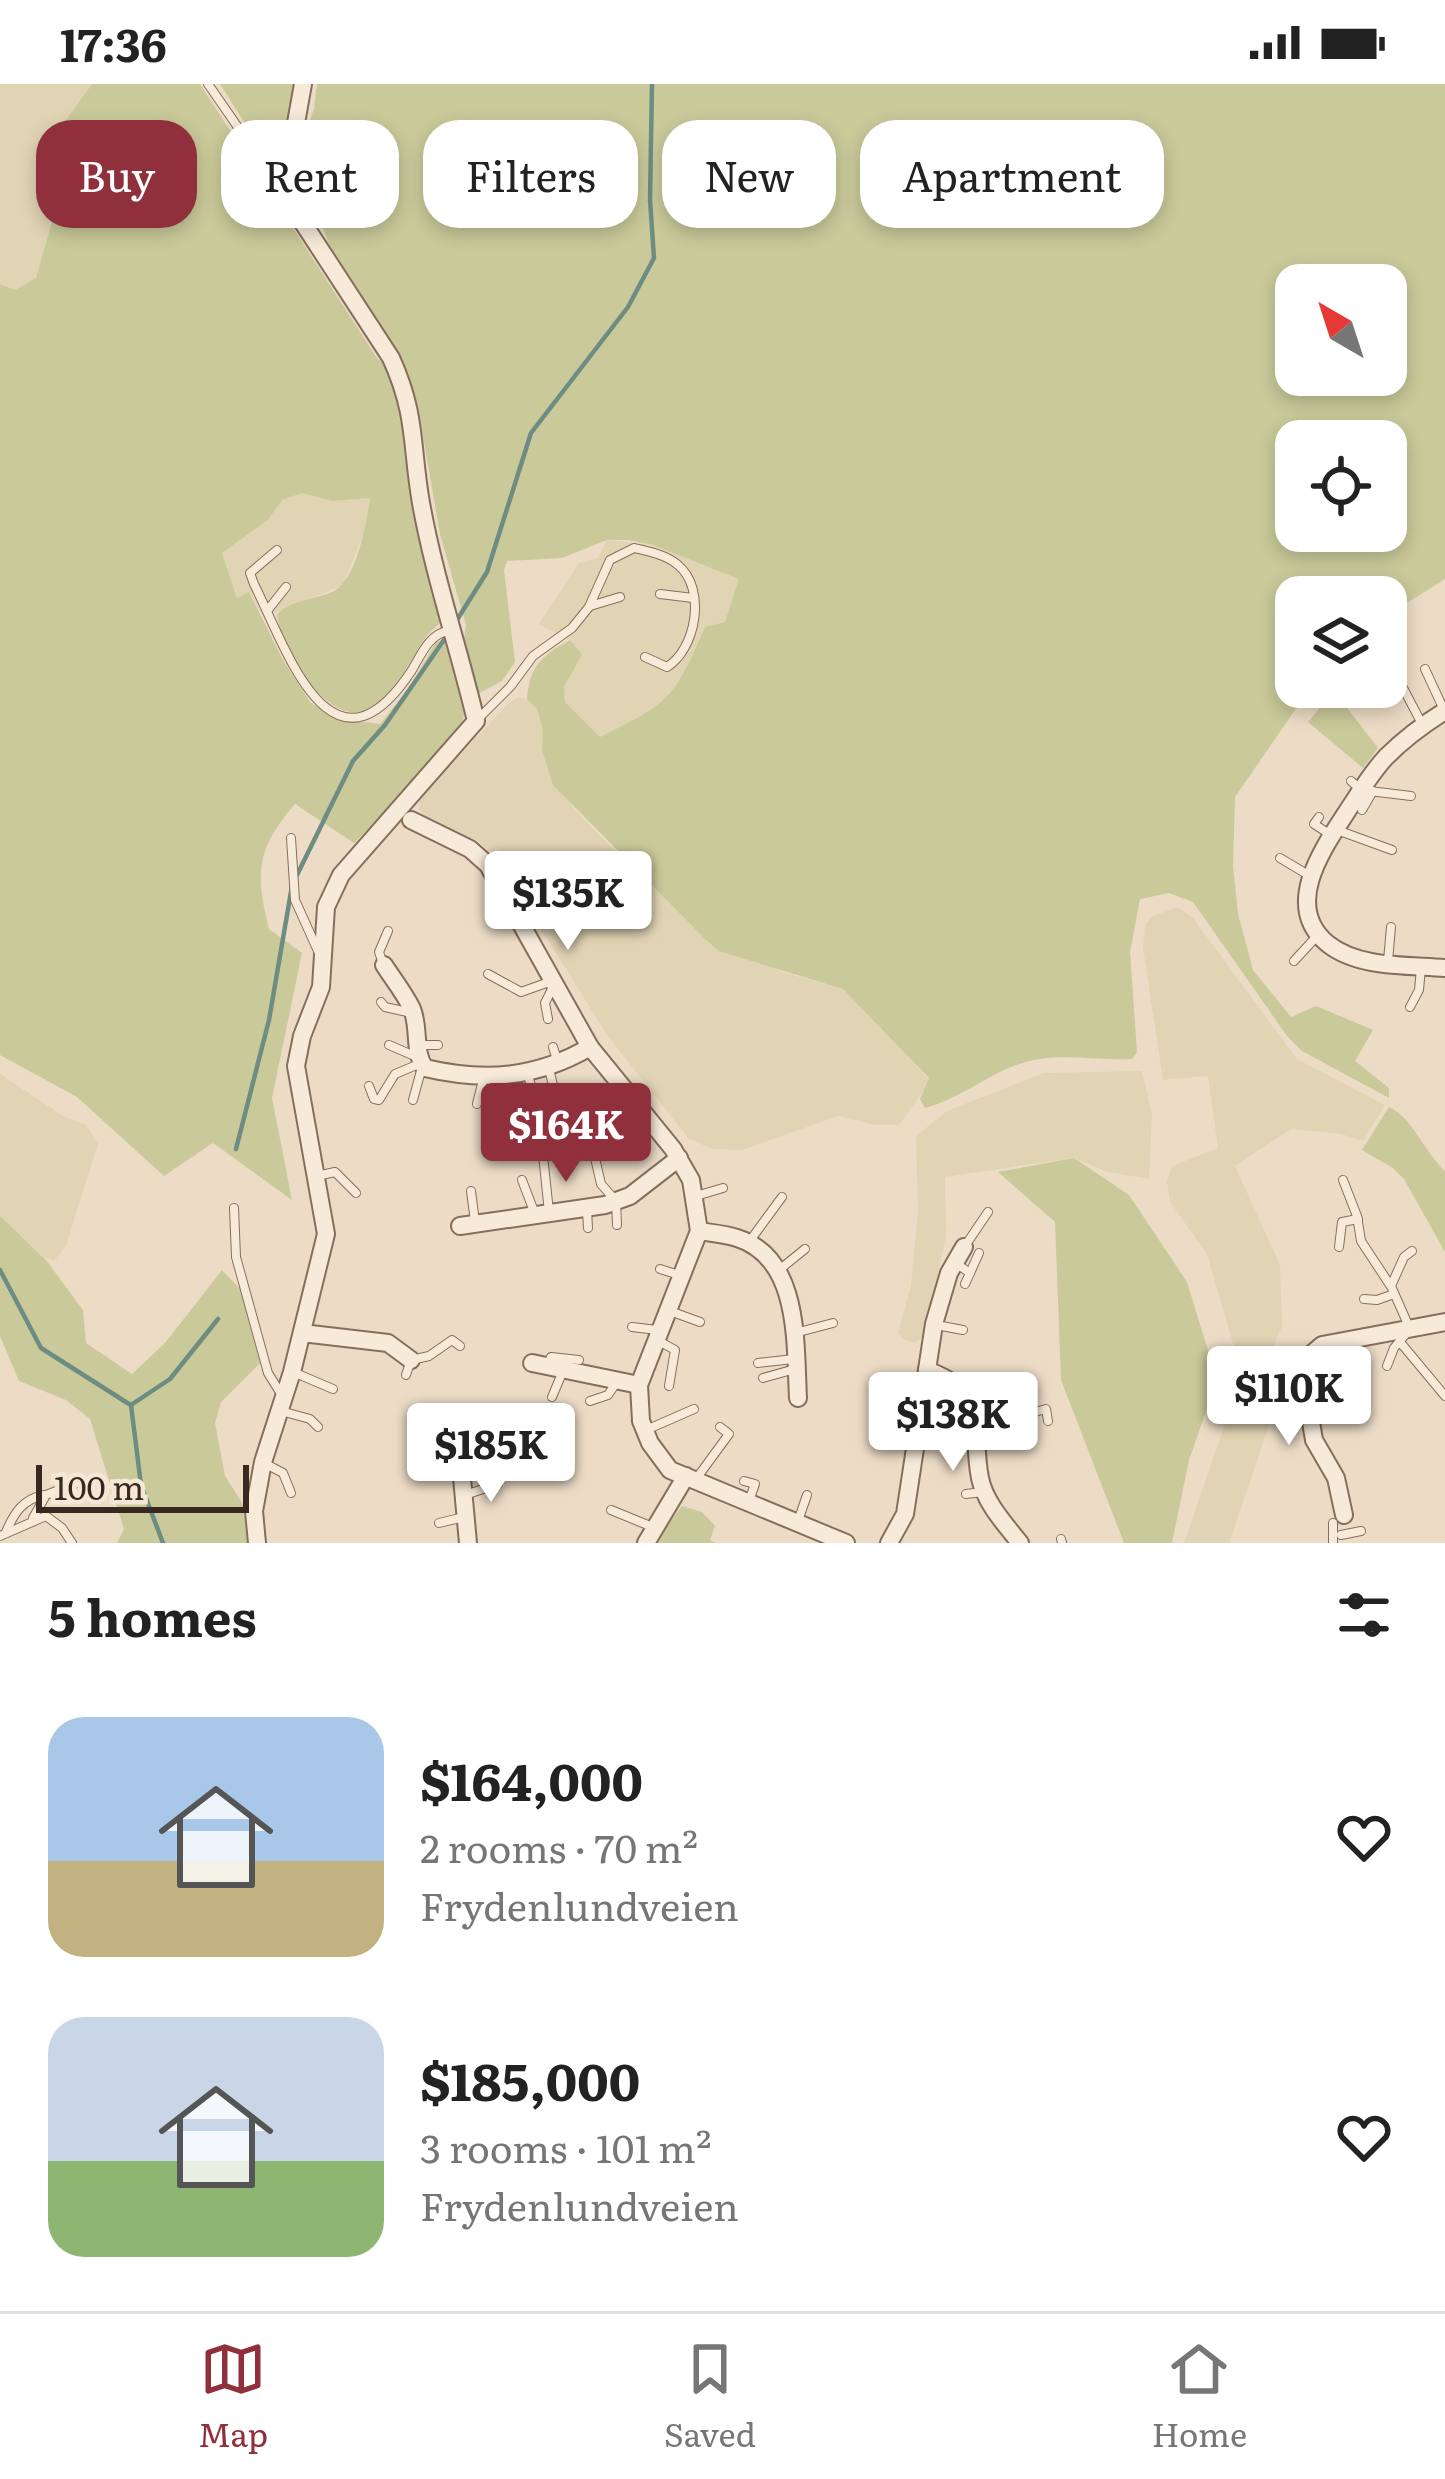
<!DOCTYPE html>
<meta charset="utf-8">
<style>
:root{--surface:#fff;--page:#f2f2f2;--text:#222;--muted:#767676;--line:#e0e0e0;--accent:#91303d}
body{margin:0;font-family:Literata,serif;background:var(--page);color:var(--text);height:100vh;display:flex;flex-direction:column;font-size:45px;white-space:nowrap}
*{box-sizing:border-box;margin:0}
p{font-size:39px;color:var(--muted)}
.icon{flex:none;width:66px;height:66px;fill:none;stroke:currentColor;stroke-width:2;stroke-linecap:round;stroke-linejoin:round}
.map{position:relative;height:1459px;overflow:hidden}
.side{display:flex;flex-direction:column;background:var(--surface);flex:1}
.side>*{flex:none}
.top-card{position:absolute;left:36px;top:36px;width:1374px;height:108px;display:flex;gap:24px}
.needle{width:78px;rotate:321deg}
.tools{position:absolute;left:1275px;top:180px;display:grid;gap:24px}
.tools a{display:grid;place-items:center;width:132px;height:132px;border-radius:24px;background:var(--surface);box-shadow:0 6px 18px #0003;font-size:60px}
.scale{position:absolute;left:36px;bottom:30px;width:213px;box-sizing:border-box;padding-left:12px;border:6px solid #372820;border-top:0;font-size:33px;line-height:42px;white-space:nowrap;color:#372820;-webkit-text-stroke:9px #f4e7d5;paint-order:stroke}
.price{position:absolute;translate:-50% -102px;padding:0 27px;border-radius:12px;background:#fff;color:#222;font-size:39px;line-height:78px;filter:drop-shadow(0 3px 6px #0008)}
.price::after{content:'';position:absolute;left:50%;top:72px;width:36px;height:27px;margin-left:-18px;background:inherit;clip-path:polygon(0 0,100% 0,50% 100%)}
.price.active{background:var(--accent);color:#fff}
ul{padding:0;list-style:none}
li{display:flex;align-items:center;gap:36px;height:300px;padding:0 48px}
li span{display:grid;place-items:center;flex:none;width:336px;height:240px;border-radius:36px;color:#555}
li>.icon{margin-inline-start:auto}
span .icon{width:144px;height:144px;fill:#fffc;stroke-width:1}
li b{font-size:51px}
h2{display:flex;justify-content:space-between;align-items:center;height:144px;padding:0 48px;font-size:51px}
.chip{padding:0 42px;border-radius:36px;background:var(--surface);box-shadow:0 6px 18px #0003;font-size:42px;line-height:108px}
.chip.active{background:var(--accent);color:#fff}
.status{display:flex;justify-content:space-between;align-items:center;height:84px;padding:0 60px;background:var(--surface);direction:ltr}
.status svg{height:33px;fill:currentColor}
.dock{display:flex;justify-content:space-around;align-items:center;height:168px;border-top:3px solid var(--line);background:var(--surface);font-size:33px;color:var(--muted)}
.dock a{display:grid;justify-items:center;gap:6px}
.dock .active{color:var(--accent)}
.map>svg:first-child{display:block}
.farmland{fill:#e1d4b4}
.green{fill:#c9c99a;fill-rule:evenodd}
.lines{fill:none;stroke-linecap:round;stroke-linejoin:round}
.stream{stroke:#6e8d82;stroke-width:4.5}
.service-casing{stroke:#866e5d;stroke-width:10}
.minor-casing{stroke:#866e5d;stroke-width:20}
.service{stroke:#f7ead9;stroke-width:8}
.minor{stroke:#f7ead9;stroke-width:16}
</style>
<div class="status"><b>17:36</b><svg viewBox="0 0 49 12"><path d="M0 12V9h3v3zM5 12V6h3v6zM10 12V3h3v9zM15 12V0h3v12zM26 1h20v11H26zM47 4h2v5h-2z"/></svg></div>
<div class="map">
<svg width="1445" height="1459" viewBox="0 0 1445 1459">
<rect width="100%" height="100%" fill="#ecdcc6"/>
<!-- farmland -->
<g class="farmland">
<polygon points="0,0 92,0 39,73 55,127 36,195 15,206 0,200"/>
<polygon points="302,409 332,417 370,414 364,449 343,501 264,533 249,508 237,515 222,469 268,436 282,416"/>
<polygon points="607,456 653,461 740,495 725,538 705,543 681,596 660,623 600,653 565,618 564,603 581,570 570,556 539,540 579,479 598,474"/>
<polygon points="519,613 527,615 537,625 543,646 542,666 571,721 612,764 662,807 782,888 843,905 888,949 930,997 899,1041 875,1041 838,1032 742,1066 713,1065 689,1055 607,951 495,771 476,756 432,740 419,725 420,714 507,621"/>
<polygon points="1178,823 1193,834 1297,975 1385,1021 1363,1057 1341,1050 1291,1045 1235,1082 1280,1181 1282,1243 1263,1284 1240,1284 1207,1170 1170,1118 1167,1098 1172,1082 1218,1064 1208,992 1163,996 1143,864 1145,841 1153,832"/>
<polygon points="1142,987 1152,1031 1149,1095 1108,1088 1074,1074 945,1093 946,1152 925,1251 915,1259 903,1255 898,1249 911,1201 918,1127 916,1052 947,1027 1043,989"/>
<polygon points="0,990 63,1032 86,1041 98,1060 66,1161 54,1177 44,1173 0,1132"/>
<polygon points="1265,1294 1271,1312 1270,1339 1229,1459 1184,1459 1235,1311 1248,1297"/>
</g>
<!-- green -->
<g class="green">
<path d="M92 0H200L377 274C415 304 410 407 419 453 424 481 434 507 444 534 438 542 430 547 425 554 409 577 398 608 374 623 329 650 281 566 277 530 293 516 310 516 330 509 357 499 366 440 370 414L332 417 302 409 282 416 268 436 222 469 237 514 249 508 283 576 310 618 334 634 380 640 410 603 436 558 445 556 451 560 465 627 462 639 406 707 354 759 295 720C256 765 255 790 269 845L302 869 272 1014 292 1116 213 1059 164 1092 77 1013 0 971V200L15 206 36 194 55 127 39 73Z"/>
<polygon points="220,0 295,0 293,32 274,85"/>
<path d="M317 0H1445V495L1386 532V513H1296V603H1311L1235 713 1233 782 1238 830 1253 886 1291 933 1316 922 1373 946 1355 977 1389 1004V1014L1302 967 1287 952 1193 818 1169 809 1140 815 1130 868 1137 968 1132 975C1094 977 1055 967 1019 980 985 992 960 1015 925 1024L920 1015 929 994 843 905 719 867 706 856 553 701 542 666 543 646 537 625 527 615C530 582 541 572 570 556L582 570 564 603 565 618 600 653C671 618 673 616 705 543L725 538 739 495 653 461 628 456H607L562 474 507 477 504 486 515 578 502 597 476 611 464 555 466 541 440 450 420 335 407 291 330 164 324 146 291 99 314 24ZM1296 201H1386V291H1296ZM1296 357H1386V447H1296Z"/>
<polygon points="1334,607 1378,664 1363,684 1308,638"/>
<path d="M1389 1023C1413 1034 1424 1068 1445 1087V1168L1404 1095 1393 1084 1362 1066Z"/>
<polygon points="1074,1074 1129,1111 1187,1198 1217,1296 1189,1376 1172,1459 1124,1459 1061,1296 1055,1138 998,1088"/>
<polygon points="0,1132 46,1176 83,1226 86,1259 132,1290 165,1259 222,1186 240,1205 260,1279 221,1318 215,1339 225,1392 243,1420 248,1459 117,1459 124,1445 90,1335 66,1316 19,1297 0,1252"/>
<polygon points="682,1422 702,1428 715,1442 710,1456 715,1459 654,1459"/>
</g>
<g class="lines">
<!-- stream -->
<g class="stream">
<polyline points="455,539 487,488 531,349 628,223 654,174 650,116 652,0"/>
<polyline points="297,791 353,677 385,641 446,553"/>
<polyline points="236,1065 269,936 292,802"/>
<polyline points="0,1186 41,1264 129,1320"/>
<polyline points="163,1459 141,1401 131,1321 170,1295 218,1235"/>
</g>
<!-- service casing -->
<g class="service-casing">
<g id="service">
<polyline points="208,0 278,101"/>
<path d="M277 466 250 489 254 500C287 566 332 708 412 586 421 571 429 550 448 547"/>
<polyline points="660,510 693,514"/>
<polyline points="590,522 620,513"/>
<polyline points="267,527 286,503"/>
<polyline points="1425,585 1444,626"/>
<polyline points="1401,600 1422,640"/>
<path d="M477 636 510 603 533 572 572 544 589 523 610 476 634 464C648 467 667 471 678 481 707 505 696 565 667 583L645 573"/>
<polyline points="1351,697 1361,706 1411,712"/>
<polyline points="1362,726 1373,707"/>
<polyline points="1319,733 1314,740 1331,751"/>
<polyline points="1337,746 1392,766"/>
<polyline points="291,754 295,816 318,867"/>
<polyline points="1280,774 1310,792"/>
<polyline points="1294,877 1318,851"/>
<polyline points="1388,877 1391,843"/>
<polyline points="383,880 379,868 388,847"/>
<polyline points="488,890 521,908 552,897"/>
<polyline points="381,918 385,923 412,929"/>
<polyline points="1410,923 1419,906 1421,884"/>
<polyline points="548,935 545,919 554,901"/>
<polyline points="389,961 417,973"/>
<polyline points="420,961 438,961"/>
<polyline points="553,963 558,979"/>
<polyline points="549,985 562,1037"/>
<polyline points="528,991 535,1016"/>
<polyline points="369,1002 374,1015 379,1016 395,990 419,980"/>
<polyline points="413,1016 422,983"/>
<polyline points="477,1020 484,992"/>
<polyline points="617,1042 639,1025"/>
<polyline points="593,1065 601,1100 616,1117 617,1141"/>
<polyline points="317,1092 335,1088 356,1109"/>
<polyline points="522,1096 535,1130"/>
<polyline points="1343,1096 1357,1132 1361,1157 1390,1201"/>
<polyline points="471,1107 475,1138"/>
<polyline points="696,1112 723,1104"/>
<polyline points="234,1124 236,1173 268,1289 283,1313"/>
<polyline points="587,1126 588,1144"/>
<polyline points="549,1128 543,1071 561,1073"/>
<polyline points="749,1158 782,1113"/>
<polyline points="965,1162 988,1128"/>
<polyline points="1339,1163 1342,1138 1358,1135"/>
<polyline points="957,1180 970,1189 965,1200"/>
<polyline points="660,1185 679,1191"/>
<polyline points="779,1186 805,1165"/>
<polyline points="970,1189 979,1169"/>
<polyline points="1364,1215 1377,1216 1394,1210"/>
<polyline points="667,1226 700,1238"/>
<polyline points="936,1241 963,1246"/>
<polyline points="632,1243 657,1246"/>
<polyline points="795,1249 833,1239"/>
<polyline points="657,1256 675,1266 669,1302"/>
<polyline points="1400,1258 1445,1312"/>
<polyline points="758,1279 794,1275"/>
<polyline points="548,1281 551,1273 579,1276"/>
<polyline points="1387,1282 1394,1264 1410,1245 1391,1202 1404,1173 1412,1167"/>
<polyline points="1276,1287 1300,1280"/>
<polyline points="293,1288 333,1305"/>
<polyline points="406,1291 411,1276 429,1272 452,1256 460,1262"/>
<polyline points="763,1294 795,1285"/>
<path d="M952 1295C977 1293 985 1306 998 1325"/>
<polyline points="552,1313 563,1287"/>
<polyline points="590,1317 608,1311 616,1299"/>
<polyline points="281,1327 310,1335 318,1343"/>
<polyline points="979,1343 1046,1325 1048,1337"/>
<polyline points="646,1346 694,1325"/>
<polyline points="264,1379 283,1389 291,1409"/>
<polyline points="434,1381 459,1386"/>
<polyline points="696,1395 729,1350 720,1343"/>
<polyline points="744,1397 755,1400 749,1417"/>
<polyline points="966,1410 983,1408"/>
<polyline points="465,1411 498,1400"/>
<polyline points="611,1426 655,1444"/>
<polyline points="33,1434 46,1411 82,1397"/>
<polyline points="798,1437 807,1411"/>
<polyline points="439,1439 464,1433"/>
<polyline points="1333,1439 1333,1459"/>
<path d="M6 1448C14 1429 23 1415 44 1411"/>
<polyline points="1341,1451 1361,1447"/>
<polyline points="0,1452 46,1432 62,1444 72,1459"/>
<polyline points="1061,1455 1062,1459"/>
</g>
</g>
<!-- minor casing -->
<g class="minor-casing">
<g id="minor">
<path d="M1445 627C1424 640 1404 655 1386 673 1371 689 1360 708 1348 726 1324 763 1281 822 1328 860 1358 884 1407 881 1445 884"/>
<polyline points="411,736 470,765 488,781 590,963 673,1065 691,1096 699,1147 639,1301 641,1337 650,1359 670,1386 846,1459"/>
<path d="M384 881C393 895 405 910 412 925 420 944 413 968 425 984 485 998 537 994 590 963"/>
<polyline points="460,1142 605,1121 630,1112 679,1074"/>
<path d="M699 1147C711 1149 725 1150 737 1154 801 1174 795 1261 798 1314"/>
<polyline points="302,1249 388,1259 411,1276"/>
<polyline points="532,1279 639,1301"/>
<path d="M927 1286C994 1312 969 1339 980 1394 985 1419 1005 1440 1020 1459"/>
<polyline points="461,1383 468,1459"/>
<polyline points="1344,1431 1336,1394 1314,1356 1301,1279 1322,1261 1445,1238"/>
<path d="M257 1459 254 1427 263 1378 292 1288 326 1150 296 982 302 952 321 903 326 823 341 791 476 637C459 565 434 492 421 419 411 362 417 331 391 274L279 102 291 67 303 0"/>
<polyline points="646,1459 686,1392"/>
<polyline points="889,1459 905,1430 934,1240 949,1189 964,1163"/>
</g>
</g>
<!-- service -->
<use href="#service" class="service"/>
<!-- minor -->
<use href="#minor" class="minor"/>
</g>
</svg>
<div class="tools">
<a><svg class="needle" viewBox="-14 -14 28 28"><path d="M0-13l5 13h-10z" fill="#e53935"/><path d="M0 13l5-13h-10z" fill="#767676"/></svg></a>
<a><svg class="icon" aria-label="locate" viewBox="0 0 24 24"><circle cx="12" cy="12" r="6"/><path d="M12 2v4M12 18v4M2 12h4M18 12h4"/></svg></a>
<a><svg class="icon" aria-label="layers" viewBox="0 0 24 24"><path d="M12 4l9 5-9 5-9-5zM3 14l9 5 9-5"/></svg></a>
</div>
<div class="scale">100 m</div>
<b class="price" style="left:568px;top:869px">$135K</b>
<b class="price active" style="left:566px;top:1101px">$164K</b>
<b class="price" style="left:1289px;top:1364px">$110K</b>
<b class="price" style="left:953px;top:1390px">$138K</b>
<b class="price" style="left:491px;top:1421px">$185K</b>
<div class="top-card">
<a class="chip active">Buy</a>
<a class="chip">Rent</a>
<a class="chip">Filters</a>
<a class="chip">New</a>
<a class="chip">Apartment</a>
</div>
</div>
<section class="side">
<h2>5 homes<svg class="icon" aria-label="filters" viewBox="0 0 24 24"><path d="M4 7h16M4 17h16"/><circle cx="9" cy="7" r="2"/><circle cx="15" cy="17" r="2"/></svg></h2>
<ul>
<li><span style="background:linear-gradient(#a9c7e8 60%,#c2b280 0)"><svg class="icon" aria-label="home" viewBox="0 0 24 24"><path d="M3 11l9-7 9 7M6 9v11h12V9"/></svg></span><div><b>$164,000</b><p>2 rooms · 70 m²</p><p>Frydenlundveien</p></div><svg class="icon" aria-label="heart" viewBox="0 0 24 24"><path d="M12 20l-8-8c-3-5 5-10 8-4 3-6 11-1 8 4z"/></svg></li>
<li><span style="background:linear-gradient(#c9d6e8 60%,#8fb573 0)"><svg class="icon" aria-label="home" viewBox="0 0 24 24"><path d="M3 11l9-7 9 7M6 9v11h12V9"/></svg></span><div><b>$185,000</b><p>3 rooms · 101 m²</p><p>Frydenlundveien</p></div><svg class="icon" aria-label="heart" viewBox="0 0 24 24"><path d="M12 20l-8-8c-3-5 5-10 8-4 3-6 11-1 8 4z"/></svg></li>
</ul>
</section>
<nav class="dock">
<a class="active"><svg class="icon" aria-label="map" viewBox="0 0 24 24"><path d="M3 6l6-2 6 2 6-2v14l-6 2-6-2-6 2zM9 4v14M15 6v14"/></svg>Map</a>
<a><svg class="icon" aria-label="saved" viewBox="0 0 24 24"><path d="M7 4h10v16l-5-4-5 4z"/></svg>Saved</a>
<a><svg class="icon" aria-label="home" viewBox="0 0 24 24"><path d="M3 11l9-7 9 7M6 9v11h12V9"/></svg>Home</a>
</nav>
